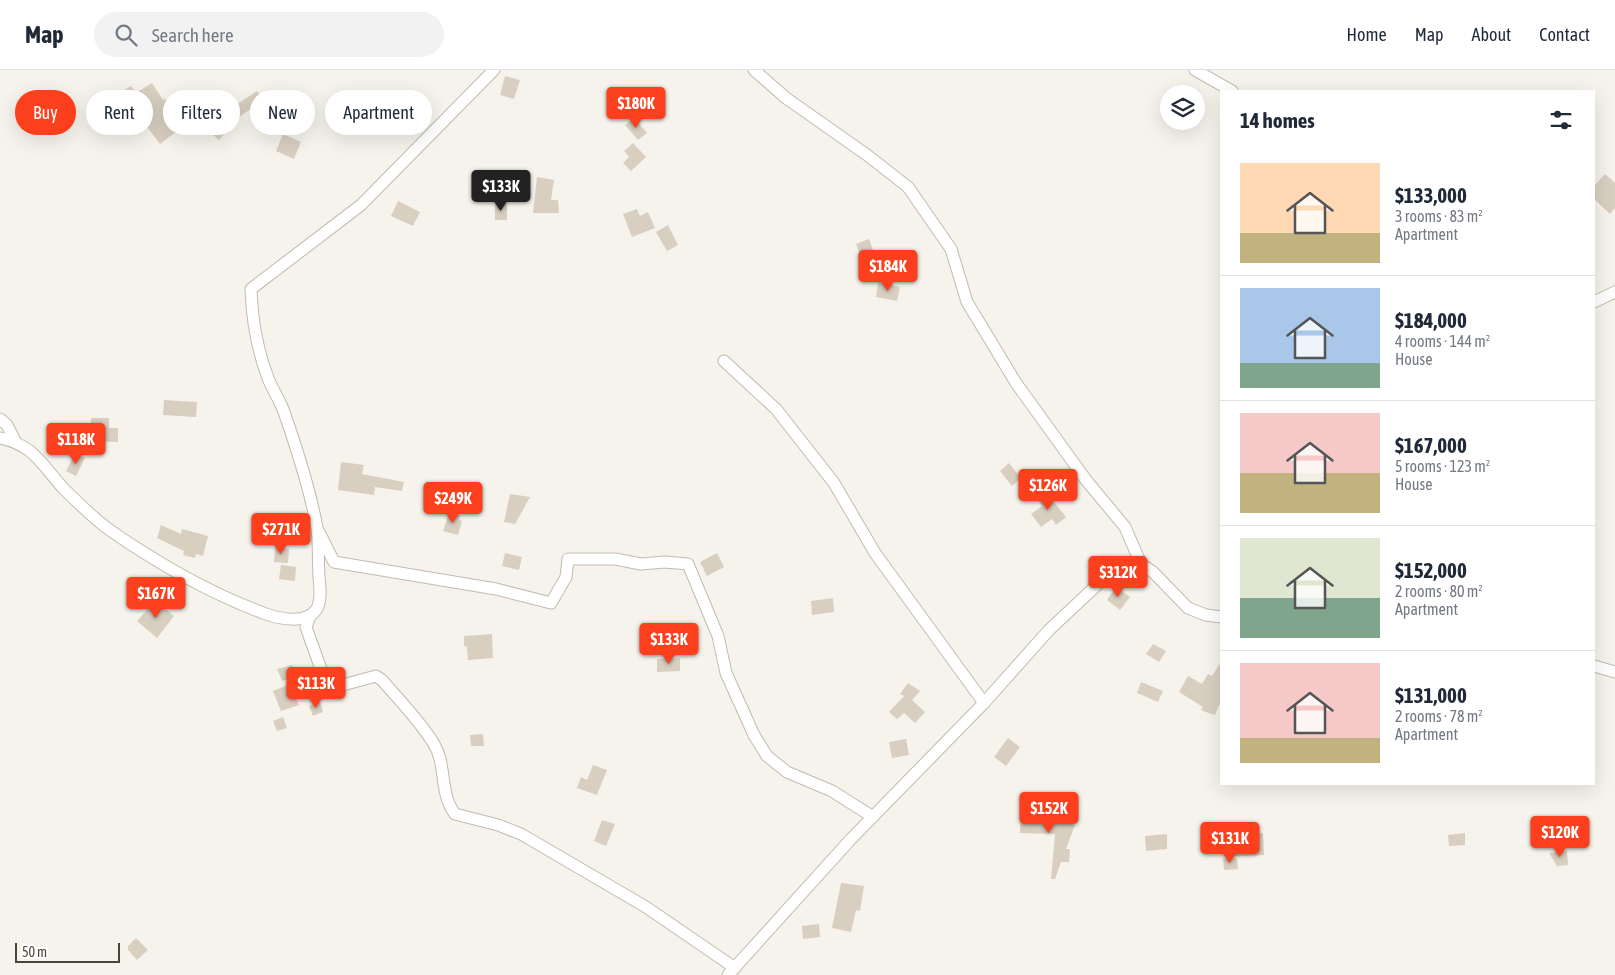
<!DOCTYPE html>
<meta charset="utf-8">
<style>
:root{--surface:#fff;--page:#f2f2f3;--text:#1f2937;--muted:#747a83;--line:#e0e1e3;--accent:#fc3f1d}
body{margin:0;font-family:"Asap Condensed",sans-serif;background:var(--page);color:var(--text);height:100vh;display:flex;flex-direction:column;font-size:19px;white-space:nowrap}
*{box-sizing:border-box;margin:0}
p{font-size:16px;color:var(--muted)}
.icon{flex:none;width:28px;height:28px;fill:none;stroke:currentColor;stroke-width:2;stroke-linecap:round;stroke-linejoin:round}
.map{position:relative;flex:1;overflow:hidden}
.sheet{position:absolute;left:1220px;top:20px;width:375px;height:695px;display:flex;flex-direction:column;background:var(--surface);border-radius:0px;box-shadow:0 5px 20px #0002}
.sheet>*{flex:none}
.banner{position:absolute;left:15px;top:20px;width:475px;height:45px;display:flex;gap:10px}
.fabs{position:absolute;left:1160px;top:15px;display:grid;gap:10px}
.fabs a{display:grid;place-items:center;width:45px;height:45px;border-radius:50%;background:var(--surface);box-shadow:0 5px 20px #0002;font-size:25px}
.scale{position:absolute;left:15px;bottom:12px;width:105px;box-sizing:border-box;padding-left:5px;border:2px solid #4b4439;border-top:0;font-size:14px;line-height:18px;white-space:nowrap;color:#4b4439;-webkit-text-stroke:4px #fff;paint-order:stroke}
.price{position:absolute;translate:-50% -42px;padding:0 11px;border-radius:5px;background:var(--accent);color:#fff;font-size:16px;line-height:32px;filter:drop-shadow(0 1px 2px #0008)}
.price::after{content:'';position:absolute;left:50%;top:30px;width:15px;height:11px;margin-left:-8px;background:inherit;clip-path:polygon(0 0,100% 0,50% 100%)}
.price.on{background:#222;color:#fff}
ul{padding:0;list-style:none}
li{display:flex;align-items:center;gap:15px;height:125px;padding:0 20px}
li+li{border-top:1px solid var(--line)}
li span{display:grid;place-items:center;flex:none;width:140px;height:100px;border-radius:0px;color:#555}
li>.icon{margin-inline-start:auto}
span .icon{width:60px;height:60px;fill:#fffc;stroke-width:1}
li b{font-size:21px}
h2{display:flex;justify-content:space-between;align-items:center;height:60px;padding:0 20px;font-size:21px}
.chip{padding:0 18px;border-radius:22px;background:var(--surface);box-shadow:0 5px 20px #0002;font-size:18px;line-height:45px}
.chip.on{background:var(--accent);color:#fff}
header{display:flex;align-items:center;gap:30px;box-sizing:border-box;height:70px;padding:0 25px;background:var(--surface);border-bottom:1px solid var(--line)}
header strong{font-size:24px}
nav{display:flex;gap:28px;margin-inline-start:auto;font-size:18px}
.search{width:350px;height:45px;background:var(--page);display:flex;align-items:center;gap:12px;box-sizing:border-box;padding:0 18px;border-radius:28px;color:var(--muted);font-size:19px}
.map>svg:first-child{display:block}
.building{fill:#d8cfc1}
.lines{fill:none;stroke-linecap:round;stroke-linejoin:round}
.minor-casing{stroke:#c2bbae;stroke-width:13}
.minor{stroke:#fff;stroke-width:11}
</style>
<header>
<strong>Map</strong>
<div class="search"><svg class="icon" aria-label="search" viewBox="0 0 24 24"><circle cx="10" cy="10" r="6"/><path d="M15 15l6 6"/></svg>Search here</div>
<nav><a>Home</a><a>Map</a><a>About</a><a>Contact</a></nav>
</header>
<div class="map">
<svg width="1615" height="905" viewBox="0 0 1615 905">
<rect width="100%" height="100%" fill="#f6f3ec"/>
<!-- building -->
<g class="building">
<polygon points="505,6 520,10 514,29 500,25"/>
<polygon points="152,13 163,30 165,29 185,55 160,74 121,22 131,16 136,23"/>
<polygon points="257,21 264,30 236,49 219,70 211,63 222,50 219,46"/>
<polygon points="283,39 293,46 284,57 275,49"/>
<polygon points="634,48 647,63 638,70 625,55"/>
<polygon points="283,64 301,72 294,89 276,81"/>
<polygon points="633,73 646,87 631,101 623,93 629,87 624,81"/>
<polygon points="1605,104 1615,113 1615,138 1610,144 1594,129 1594,116"/>
<polygon points="537,107 554,110 551,130 558,130 559,143 533,143"/>
<polygon points="398,131 420,142 413,156 391,146"/>
<rect x="495" y="134" width="12" height="16"/>
<polygon points="637,139 640,146 648,142 655,158 632,167 623,144"/>
<polygon points="668,155 678,175 667,181 656,162"/>
<polygon points="869,169 875,186 863,191 856,174"/>
<polygon points="878,212 900,217 897,231 876,227"/>
<polygon points="164,330 197,332 196,347 163,345"/>
<polygon points="91,348 109,348 109,358 118,358 118,372 90,371"/>
<polygon points="75,384 85,388 76,406 66,401"/>
<polygon points="341,392 364,395 362,404 404,412 402,421 375,417 374,425 338,420"/>
<polygon points="1009,393 1021,408 1012,416 1000,401"/>
<polygon points="1046,422 1066,447 1056,455 1052,449 1041,457 1031,444 1042,436 1037,429"/>
<polygon points="510,424 530,427 515,454 504,452"/>
<polygon points="449,443 460,446 459,450 462,451 458,465 443,461"/>
<polygon points="161,455 181,464 182,459 208,466 203,486 196,484 195,488 183,485 184,481 157,468"/>
<polygon points="275,477 289,479 288,493 274,492"/>
<polygon points="505,483 522,487 519,500 502,496"/>
<polygon points="717,483 724,497 707,506 700,492"/>
<polygon points="281,495 296,497 295,511 279,509"/>
<polygon points="1116,517 1130,527 1120,540 1107,530"/>
<polygon points="833,528 834,542 812,545 811,531"/>
<polygon points="155,531 174,546 157,568 137,551"/>
<polygon points="492,564 493,588 468,590 467,577 464,576 464,566"/>
<polygon points="1153,574 1166,581 1159,592 1146,584"/>
<polygon points="680,588 680,601 657,602 657,589"/>
<polygon points="1221,592 1221,636 1219,635 1215,645 1211,644 1201,640 1203,637 1179,622 1188,606 1202,614 1208,604 1212,606"/>
<polygon points="292,595 295,607 282,611 277,599"/>
<polygon points="1141,612 1163,621 1158,632 1137,623"/>
<polygon points="908,613 920,621 912,630 925,642 915,653 904,643 897,649 889,642 904,626 900,624"/>
<polygon points="290,614 299,635 281,641 273,621"/>
<polygon points="320,632 323,642 313,646 309,636"/>
<polygon points="283,647 287,658 277,661 273,651"/>
<polygon points="483,664 484,676 471,676 470,665"/>
<polygon points="1008,668 1020,677 1006,696 994,687"/>
<polygon points="906,669 909,685 892,688 889,672"/>
<polygon points="593,695 607,700 597,725 577,718 581,707 587,710"/>
<polygon points="1021,740 1041,740 1041,742 1075,755 1066,779 1070,779 1069,792 1061,792 1055,809 1051,809 1055,764 1020,763"/>
<polygon points="602,750 615,754 606,776 594,771"/>
<polygon points="1263,763 1264,785 1227,787 1225,765"/>
<polygon points="1465,763 1465,775 1449,776 1448,765"/>
<polygon points="1167,764 1167,779 1146,781 1145,766"/>
<polygon points="1567,781 1568,795 1557,796 1549,783"/>
<polygon points="1237,788 1238,799 1224,800 1223,789"/>
<polygon points="841,813 864,816 860,841 856,840 851,862 832,858"/>
<polygon points="819,854 820,867 803,869 802,856"/>
<polygon points="136,868 148,880 137,890 128,880 128,876"/>
</g>
<g class="lines">
<!-- minor casing -->
<g class="minor-casing">
<g id="minor">
<polyline points="754,0 786,28 867,85 908,117 951,179 967,232 1016,313 1086,410 1125,457 1141,494"/>
<polyline points="1195,0 1232,21"/>
<polyline points="1594,232 1615,222"/>
<polyline points="724,291 776,339 834,413 875,483 984,633"/>
<polyline points="0,349 7,355 15,371"/>
<path d="M0 368C34 375 42 395 63 418 77 432 94 449 111 461 159 494 211 524 266 544 280 549 306 554 316 540 322 532 320 516 319 507 318 491 319 474 317 458 310 419 297 379 284 342 280 330 272 319 268 308 257 279 252 250 251 219L361 135 494 0"/>
<polyline points="319,462 334,492 496,519 551,533 566,507 568,489 615,489 641,494 665,492 688,494 718,566 726,603 754,665 767,686 787,702 832,721 873,747"/>
<path d="M310 546 306 557 328 619 376 606 382 610C399 630 420 651 434 674 447 696 439 723 455 744L498 755 521 764 646 837 735 898"/>
<polyline points="1594,596 1615,602"/>
<polyline points="728,905 851,769 984,633 1049,560 1112,501 1127,493 1141,494 1153,502 1188,538 1206,545 1221,547"/>
</g>
</g>
<!-- minor -->
<use href="#minor" class="minor"/>
</g>
</svg>
<div class="fabs">
<a><svg class="icon" aria-label="layers" viewBox="0 0 24 24"><path d="M12 4l9 5-9 5-9-5zM3 14l9 5 9-5"/></svg></a>
</div>
<div class="scale">50 m</div>
<b class="price" style="left:636px;top:59px">$180K</b>
<b class="price on" style="left:501px;top:142px">$133K</b>
<b class="price" style="left:888px;top:222px">$184K</b>
<b class="price" style="left:76px;top:395px">$118K</b>
<b class="price" style="left:1048px;top:441px">$126K</b>
<b class="price" style="left:453px;top:454px">$249K</b>
<b class="price" style="left:281px;top:485px">$271K</b>
<b class="price" style="left:1118px;top:528px">$312K</b>
<b class="price" style="left:156px;top:549px">$167K</b>
<b class="price" style="left:669px;top:595px">$133K</b>
<b class="price" style="left:316px;top:639px">$113K</b>
<b class="price" style="left:1049px;top:764px">$152K</b>
<b class="price" style="left:1560px;top:788px">$120K</b>
<b class="price" style="left:1230px;top:794px">$131K</b>
<div class="banner">
<a class="chip on">Buy</a>
<a class="chip">Rent</a>
<a class="chip">Filters</a>
<a class="chip">New</a>
<a class="chip">Apartment</a>
</div>
<section class="sheet">
<h2>14 homes<svg class="icon" aria-label="filters" viewBox="0 0 24 24"><path d="M4 7h16M4 17h16"/><circle cx="9" cy="7" r="2"/><circle cx="15" cy="17" r="2"/></svg></h2>
<ul>
<li><span style="background:linear-gradient(#ffd9b3 70%,#c2b280 0)"><svg class="icon" aria-label="home" viewBox="0 0 24 24"><path d="M3 11l9-7 9 7M6 9v11h12V9"/></svg></span><div><b>$133,000</b><p>3 rooms · 83 m²</p><p>Apartment</p></div></li>
<li><span style="background:linear-gradient(#a9c7e8 75%,#7fa58c 0)"><svg class="icon" aria-label="home" viewBox="0 0 24 24"><path d="M3 11l9-7 9 7M6 9v11h12V9"/></svg></span><div><b>$184,000</b><p>4 rooms · 144 m²</p><p>House</p></div></li>
<li><span style="background:linear-gradient(#f6c9c9 60%,#c2b280 0)"><svg class="icon" aria-label="home" viewBox="0 0 24 24"><path d="M3 11l9-7 9 7M6 9v11h12V9"/></svg></span><div><b>$167,000</b><p>5 rooms · 123 m²</p><p>House</p></div></li>
<li><span style="background:linear-gradient(#dfe7d0 60%,#7fa58c 0)"><svg class="icon" aria-label="home" viewBox="0 0 24 24"><path d="M3 11l9-7 9 7M6 9v11h12V9"/></svg></span><div><b>$152,000</b><p>2 rooms · 80 m²</p><p>Apartment</p></div></li>
<li><span style="background:linear-gradient(#f6c9c9 75%,#c2b280 0)"><svg class="icon" aria-label="home" viewBox="0 0 24 24"><path d="M3 11l9-7 9 7M6 9v11h12V9"/></svg></span><div><b>$131,000</b><p>2 rooms · 78 m²</p><p>Apartment</p></div></li>
</ul>
</section>
</div>
